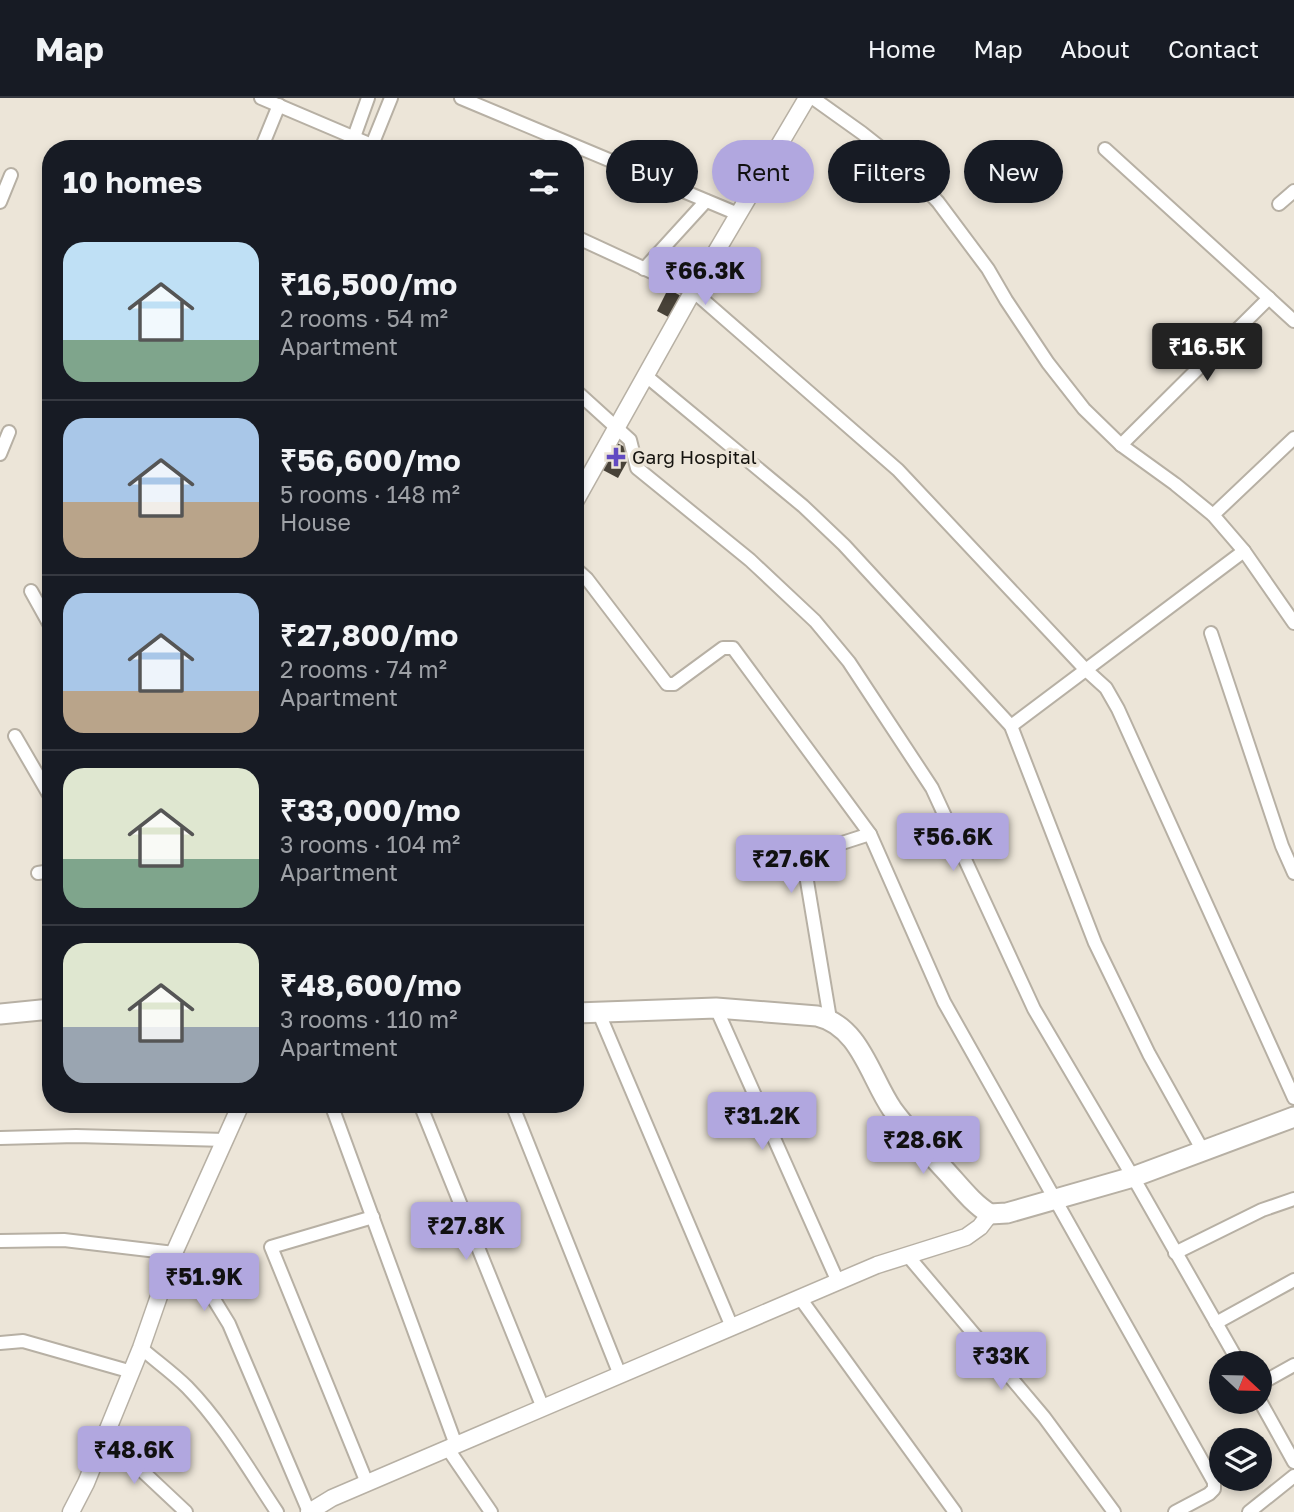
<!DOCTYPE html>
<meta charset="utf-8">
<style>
:root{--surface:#171b24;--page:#242831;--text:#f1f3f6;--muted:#9ea1a6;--line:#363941;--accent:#b1a7df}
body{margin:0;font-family:"Golos Text",sans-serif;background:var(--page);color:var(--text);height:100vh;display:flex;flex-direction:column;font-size:26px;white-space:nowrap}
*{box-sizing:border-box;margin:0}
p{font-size:23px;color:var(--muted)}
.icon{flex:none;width:38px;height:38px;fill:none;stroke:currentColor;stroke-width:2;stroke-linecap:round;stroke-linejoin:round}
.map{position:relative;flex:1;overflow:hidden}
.details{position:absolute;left:42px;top:42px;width:542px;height:973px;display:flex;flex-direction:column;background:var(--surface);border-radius:28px;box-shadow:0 4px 10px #0003}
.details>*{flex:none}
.hud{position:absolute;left:606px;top:42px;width:583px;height:63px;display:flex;gap:14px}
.needle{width:46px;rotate:112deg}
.buttons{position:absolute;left:1209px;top:1253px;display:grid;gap:14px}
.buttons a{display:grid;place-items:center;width:63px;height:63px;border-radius:50%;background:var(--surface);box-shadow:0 4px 10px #0003;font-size:35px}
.price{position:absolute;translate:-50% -60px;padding:0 16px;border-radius:7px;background:var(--accent);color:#111;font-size:23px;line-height:46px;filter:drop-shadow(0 2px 4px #0008)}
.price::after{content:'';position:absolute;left:50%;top:42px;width:21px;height:16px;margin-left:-10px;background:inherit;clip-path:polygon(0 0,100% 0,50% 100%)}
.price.on{background:#222;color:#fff}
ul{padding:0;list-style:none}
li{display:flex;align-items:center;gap:21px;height:175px;padding:0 21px}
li+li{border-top:2px solid var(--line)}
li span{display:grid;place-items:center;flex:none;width:196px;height:140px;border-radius:21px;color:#555}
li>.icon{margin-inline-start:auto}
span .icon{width:84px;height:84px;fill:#fffc;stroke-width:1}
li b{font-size:30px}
h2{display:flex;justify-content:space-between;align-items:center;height:84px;padding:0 21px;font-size:30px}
.chip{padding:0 24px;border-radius:32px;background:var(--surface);box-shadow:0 4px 10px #0003;font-size:24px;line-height:63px}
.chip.on{background:var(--accent);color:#111}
header{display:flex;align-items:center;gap:42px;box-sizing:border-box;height:98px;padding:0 35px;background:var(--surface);border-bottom:2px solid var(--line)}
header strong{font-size:33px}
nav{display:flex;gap:38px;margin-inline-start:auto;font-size:24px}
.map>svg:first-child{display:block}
.building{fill:#484238}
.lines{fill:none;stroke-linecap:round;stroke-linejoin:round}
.minor-casing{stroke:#b7b0a4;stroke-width:16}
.tertiary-casing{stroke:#b7b0a4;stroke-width:19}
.secondary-casing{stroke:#b7b0a4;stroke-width:23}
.minor{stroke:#fff;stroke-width:12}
.tertiary{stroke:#fff;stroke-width:16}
.secondary{stroke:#fff;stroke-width:19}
.poi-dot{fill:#624ac2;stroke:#ece5d8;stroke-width:2.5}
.labels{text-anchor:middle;stroke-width:7;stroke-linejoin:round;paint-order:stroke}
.poi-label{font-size:19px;fill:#14120e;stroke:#ece5d8;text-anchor:start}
</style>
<header>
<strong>Map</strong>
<nav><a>Home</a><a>Map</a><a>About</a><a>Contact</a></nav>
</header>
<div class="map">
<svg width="1294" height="1414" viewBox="0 0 1294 1414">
<rect width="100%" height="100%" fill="#ece5d8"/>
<!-- building -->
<g class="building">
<polygon points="668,191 683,199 672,221 657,213"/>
<polygon points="615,344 633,353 618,380 601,371"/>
</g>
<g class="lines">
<!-- minor casing -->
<g class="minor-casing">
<g id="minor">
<polyline points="261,0 381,51"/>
<polyline points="461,0 738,116"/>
<polyline points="813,0 862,35 905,69 938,104 988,171 1006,202 1048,265 1084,311 1121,347 1175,386 1213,417 1244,453 1294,525"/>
<polyline points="354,39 368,0"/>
<polyline points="372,47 391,0"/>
<polyline points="261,51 279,7"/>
<polyline points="1105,51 1294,223"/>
<polyline points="0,104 11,77"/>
<polyline points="1279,106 1294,93"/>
<polyline points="576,139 693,193 898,372 1085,571 1106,590 1118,611 1294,1000"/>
<polyline points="644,171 706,103"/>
<polyline points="645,277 803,408 844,447 1011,628 1095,845 1149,956 1203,1053"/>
<polyline points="576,293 630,342 637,370 750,462 815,523 849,564 932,690 1034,911 1133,1079 1239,1265"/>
<polyline points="1121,347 1269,200"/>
<polyline points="0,356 9,334"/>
<polyline points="1213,417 1294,340"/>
<polyline points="576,471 587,481 667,586 674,586 723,550 733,550 870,736 944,904 1214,1384 1214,1391 1209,1396 1175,1414"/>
<polyline points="31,493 51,529"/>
<polyline points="1211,535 1282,748 1294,775"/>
<polyline points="1011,628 1244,453"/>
<polyline points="15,638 51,700"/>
<polyline points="38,775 51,773"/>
<polyline points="716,910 838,1184"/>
<polyline points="598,913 732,1229"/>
<polyline points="830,921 804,765 811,755 870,736"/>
<polyline points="331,1006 456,1347"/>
<polyline points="420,1006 543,1310"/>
<polyline points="512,1006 620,1277"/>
<polyline points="0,1040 76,1038 226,1042"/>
<polyline points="0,1143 64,1142 174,1155 210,1195 229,1226 309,1414"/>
<polyline points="1175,1155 1262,1112 1294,1101"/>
<polyline points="908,1158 1044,1319 1114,1414"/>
<polyline points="800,1200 955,1414"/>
<polyline points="1216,1225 1294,1182"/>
<polyline points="0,1245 23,1243 132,1274"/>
<path d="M141 1250C156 1263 173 1275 187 1289 223 1326 249 1372 277 1414"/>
<polyline points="1260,1286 1294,1267"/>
<polyline points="1260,1303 1294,1364"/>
<polyline points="105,1338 186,1414"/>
<polyline points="448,1351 491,1414"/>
<polyline points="367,1385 271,1149 373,1119"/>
<polyline points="1249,1414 1294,1378"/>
</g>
</g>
<!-- tertiary casing -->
<g class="tertiary-casing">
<g id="tertiary">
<polyline points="576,402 693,193 807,0"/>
<polyline points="71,1414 86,1385 141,1250 174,1155 241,1006"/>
<polyline points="309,1414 332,1400 877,1167 966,1139 980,1129 990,1116"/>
</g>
</g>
<!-- secondary casing -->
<g class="secondary-casing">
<g id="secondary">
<path d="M576 915 716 910 817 918C860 928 870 979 892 1011 908 1033 926 1051 944 1071 959 1087 972 1105 990 1116L1007 1115 1133 1079 1294 1019"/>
<polyline points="0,916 51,911"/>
</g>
</g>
<!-- minor -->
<use href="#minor" class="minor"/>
<!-- tertiary -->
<use href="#tertiary" class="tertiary"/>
<!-- secondary -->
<use href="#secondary" class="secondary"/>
</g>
<!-- markers -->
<path class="poi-dot" d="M612.5 348.5h7v7h7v7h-7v7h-7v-7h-7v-7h7z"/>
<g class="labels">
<!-- poi labels -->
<g class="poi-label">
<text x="632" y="366">Garg Hospital</text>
</g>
</g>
</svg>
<div class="buttons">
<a><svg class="needle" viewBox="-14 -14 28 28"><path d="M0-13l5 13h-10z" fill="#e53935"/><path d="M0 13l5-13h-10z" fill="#9ea1a6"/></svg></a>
<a><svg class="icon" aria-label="layers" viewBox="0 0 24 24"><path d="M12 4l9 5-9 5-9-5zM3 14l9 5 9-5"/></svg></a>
</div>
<b class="price" style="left:705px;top:209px">₹66.3K</b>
<b class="price on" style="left:1207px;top:285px">₹16.5K</b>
<b class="price" style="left:953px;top:775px">₹56.6K</b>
<b class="price" style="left:791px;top:797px">₹27.6K</b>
<b class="price" style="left:762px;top:1054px">₹31.2K</b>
<b class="price" style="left:923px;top:1078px">₹28.6K</b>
<b class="price" style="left:466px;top:1164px">₹27.8K</b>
<b class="price" style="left:204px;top:1215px">₹51.9K</b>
<b class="price" style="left:1001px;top:1294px">₹33K</b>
<b class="price" style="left:134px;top:1388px">₹48.6K</b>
<div class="hud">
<a class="chip">Buy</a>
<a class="chip on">Rent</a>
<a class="chip">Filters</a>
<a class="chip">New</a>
</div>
<section class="details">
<h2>10 homes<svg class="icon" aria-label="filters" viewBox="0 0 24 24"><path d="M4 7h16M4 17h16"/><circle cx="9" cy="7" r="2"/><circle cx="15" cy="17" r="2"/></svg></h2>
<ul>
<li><span style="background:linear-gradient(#bfe0f5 70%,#7fa58c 0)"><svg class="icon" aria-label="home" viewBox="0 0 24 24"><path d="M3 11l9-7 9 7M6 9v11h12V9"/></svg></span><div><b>₹16,500/mo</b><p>2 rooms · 54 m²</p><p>Apartment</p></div></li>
<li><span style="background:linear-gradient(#a9c7e8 60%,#b9a48a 0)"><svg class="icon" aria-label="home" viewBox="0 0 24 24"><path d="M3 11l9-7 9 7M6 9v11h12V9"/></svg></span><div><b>₹56,600/mo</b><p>5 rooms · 148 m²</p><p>House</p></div></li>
<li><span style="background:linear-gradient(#a9c7e8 70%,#b9a48a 0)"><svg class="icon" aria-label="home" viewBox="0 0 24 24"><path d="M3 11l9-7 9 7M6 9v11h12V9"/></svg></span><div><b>₹27,800/mo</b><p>2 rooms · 74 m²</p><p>Apartment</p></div></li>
<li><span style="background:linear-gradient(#dfe7d0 65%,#7fa58c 0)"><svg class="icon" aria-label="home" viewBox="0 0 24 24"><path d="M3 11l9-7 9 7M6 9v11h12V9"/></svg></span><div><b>₹33,000/mo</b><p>3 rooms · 104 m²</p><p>Apartment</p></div></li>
<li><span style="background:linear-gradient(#dfe7d0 60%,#9aa5b1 0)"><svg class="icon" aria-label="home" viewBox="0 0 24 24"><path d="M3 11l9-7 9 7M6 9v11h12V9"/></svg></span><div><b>₹48,600/mo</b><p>3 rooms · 110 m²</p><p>Apartment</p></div></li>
</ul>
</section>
</div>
